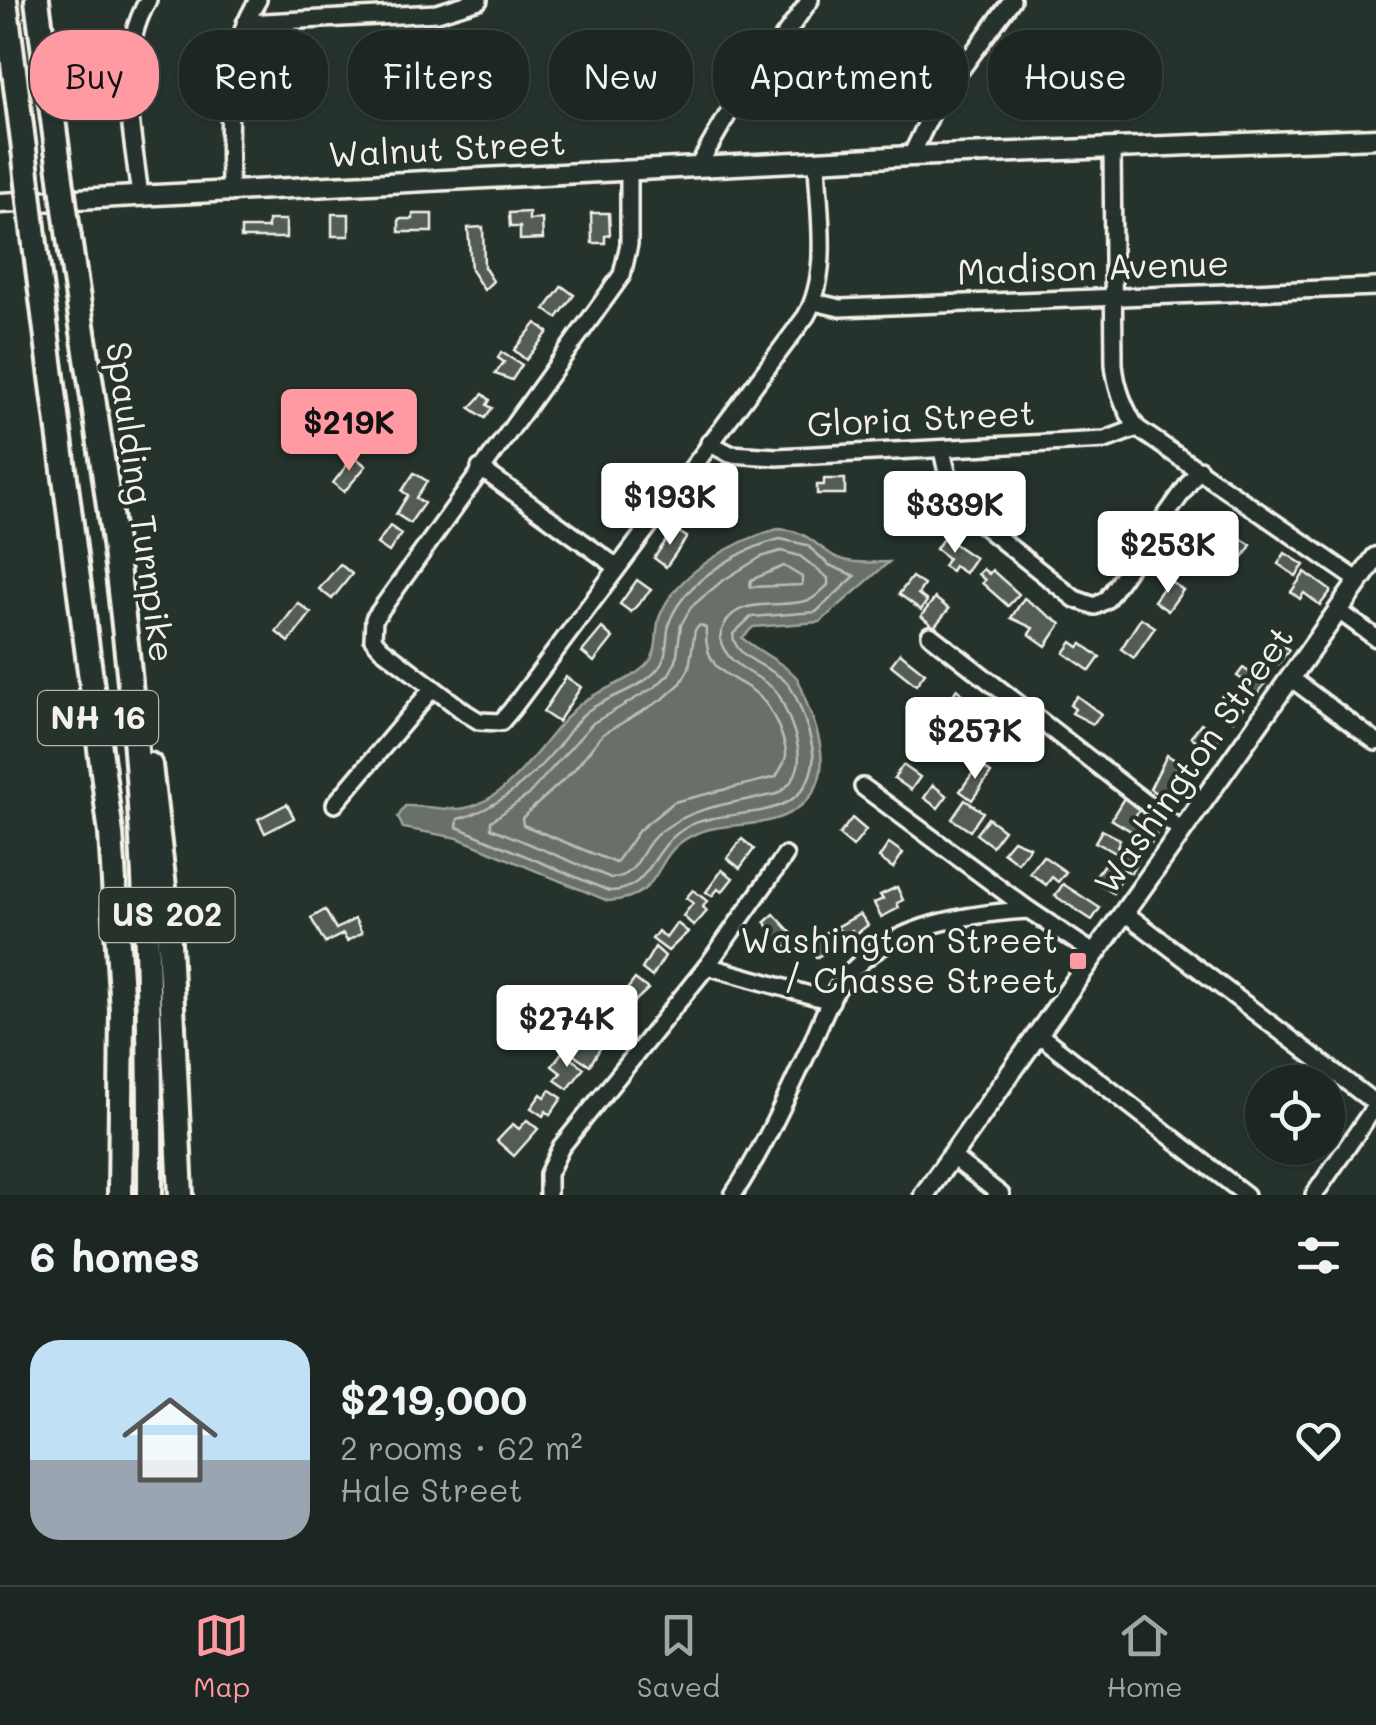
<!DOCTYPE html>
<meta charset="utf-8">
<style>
:root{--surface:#1c2622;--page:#252e2a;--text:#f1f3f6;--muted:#a0a5a5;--line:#3a4340;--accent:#ff9aa2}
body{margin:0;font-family:Mali,sans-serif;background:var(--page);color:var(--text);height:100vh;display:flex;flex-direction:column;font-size:38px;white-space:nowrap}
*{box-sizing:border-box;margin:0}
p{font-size:32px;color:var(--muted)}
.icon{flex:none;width:55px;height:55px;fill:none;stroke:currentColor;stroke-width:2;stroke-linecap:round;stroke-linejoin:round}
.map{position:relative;height:1195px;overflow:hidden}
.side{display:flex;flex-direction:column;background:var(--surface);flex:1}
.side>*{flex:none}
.hud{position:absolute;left:30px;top:30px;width:1318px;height:90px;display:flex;gap:20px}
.controls{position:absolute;left:1245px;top:1065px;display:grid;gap:20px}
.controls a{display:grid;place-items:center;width:100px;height:100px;border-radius:50%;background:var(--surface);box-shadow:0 2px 8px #0004,0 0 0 2px var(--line);font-size:50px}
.price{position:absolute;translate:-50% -85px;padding:0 22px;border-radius:10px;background:#fff;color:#222;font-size:32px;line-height:65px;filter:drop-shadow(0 2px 5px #0008)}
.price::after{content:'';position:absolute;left:50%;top:60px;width:30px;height:22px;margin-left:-15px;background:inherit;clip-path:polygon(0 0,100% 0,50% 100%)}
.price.selected{background:var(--accent);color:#111}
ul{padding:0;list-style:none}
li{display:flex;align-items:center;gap:30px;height:250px;padding:0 30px}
li span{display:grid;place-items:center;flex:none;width:280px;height:200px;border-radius:30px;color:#555}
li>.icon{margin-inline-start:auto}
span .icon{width:120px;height:120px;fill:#fffc;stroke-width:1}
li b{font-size:42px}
h2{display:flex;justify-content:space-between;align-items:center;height:120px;padding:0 30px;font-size:42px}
.pill{padding:0 35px;border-radius:40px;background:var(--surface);box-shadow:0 2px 8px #0004,0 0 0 2px var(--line);font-size:35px;line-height:90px}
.pill.selected{background:var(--accent);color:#111}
.menu{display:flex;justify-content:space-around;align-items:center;height:140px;border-top:2px solid var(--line);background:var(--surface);font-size:28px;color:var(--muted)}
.menu a{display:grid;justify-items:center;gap:5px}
.menu .selected{color:var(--accent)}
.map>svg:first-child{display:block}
.water{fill:#676f68;stroke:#9fa39b;stroke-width:2.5}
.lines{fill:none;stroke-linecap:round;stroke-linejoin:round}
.shore{stroke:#bcbdb5;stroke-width:2.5}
.building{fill:#525c55;stroke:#f4f1e8;stroke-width:2.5}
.minor-casing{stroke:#f4f1e8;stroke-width:22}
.major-casing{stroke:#f4f1e8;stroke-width:25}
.highway-casing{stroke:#f4f1e8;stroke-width:30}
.minor{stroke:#26332d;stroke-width:15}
.major{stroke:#26332d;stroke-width:18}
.highway{stroke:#26332d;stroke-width:22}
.highway-bridge-casing{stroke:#f4f1e8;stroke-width:30;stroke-linecap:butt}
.highway-bridge{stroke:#26332d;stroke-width:22}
.poi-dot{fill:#ff9aa2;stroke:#26332d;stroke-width:4}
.labels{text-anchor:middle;stroke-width:8;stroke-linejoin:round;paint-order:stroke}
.shield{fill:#26332d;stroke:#b6b8b0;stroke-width:2.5}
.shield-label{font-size:32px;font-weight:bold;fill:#f4f1e8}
.street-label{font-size:35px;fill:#f4f1e8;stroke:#26332d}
.poi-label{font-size:35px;fill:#f4f1e8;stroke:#26332d;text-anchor:end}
</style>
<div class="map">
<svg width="1376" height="1195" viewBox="0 0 1376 1195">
<rect width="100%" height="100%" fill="#26332d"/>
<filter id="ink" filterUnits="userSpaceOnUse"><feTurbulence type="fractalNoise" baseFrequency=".01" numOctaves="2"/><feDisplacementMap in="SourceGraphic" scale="20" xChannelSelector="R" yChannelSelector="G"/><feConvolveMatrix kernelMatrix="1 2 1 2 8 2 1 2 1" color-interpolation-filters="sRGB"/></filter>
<g filter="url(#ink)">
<!-- water -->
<path class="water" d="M778 529C806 530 812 543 834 556 850 565 872 562 889 562L820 622 753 627 742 638C756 650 787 665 797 678 802 686 805 698 808 707 824 744 834 789 790 813 761 829 722 821 693 835 649 855 668 898 608 901L458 838 403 828 398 817 405 806C422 805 441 810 458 809 510 805 544 736 578 706 598 688 631 683 649 662 659 650 655 632 659 618 675 573 736 540 778 529Z"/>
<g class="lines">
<!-- shore -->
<g class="shore">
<path d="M780 539 807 545 829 565 855 576 816 612 751 617 733 634C734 660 773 666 787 683 798 695 816 747 813 763 803 828 728 804 687 827 650 847 652 891 609 891L457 827 458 819C498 809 529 780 556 749 566 738 574 723 585 713 607 695 647 689 662 663 669 650 665 631 671 618 688 579 741 549 780 539Z"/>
<path d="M781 551 800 556 828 578V585C823 589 816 598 809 600 778 611 729 591 720 638 725 666 757 673 775 690 782 697 785 710 789 718 801 747 807 775 777 794 734 803 694 805 659 833 640 847 639 878 611 878L491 828V821L527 796 593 723 655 687 669 674 676 661 681 625 691 607 722 581 761 557Z"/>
<polygon points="784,566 802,577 802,585 750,587 751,580"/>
<path d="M700 625 706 628C703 682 745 674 766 704 774 714 787 744 786 756 785 763 779 771 776 777L674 802 639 830 616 863 523 825 522 818 573 771 603 734 663 699 681 683 689 668 695 630Z"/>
</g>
</g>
<!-- building -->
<g class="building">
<polygon points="529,212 529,220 542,219 543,239 520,240 520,227 510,227 509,213"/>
<polygon points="591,213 609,213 610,235 605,236 605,243 592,243"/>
<rect x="332" y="214" width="17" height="22"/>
<polygon points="413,214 432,214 432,232 399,232 399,219 413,219"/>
<polygon points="268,220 286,220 286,238 241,238 241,228 268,228"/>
<polygon points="483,227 484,267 493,281 484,290 471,270 468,228"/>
<polygon points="562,286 574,295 557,318 545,309"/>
<polygon points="536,323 548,332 526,360 514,350"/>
<polygon points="501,352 522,365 512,380 495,374 504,362 498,358"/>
<polygon points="373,394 389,403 372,434 348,421 353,412 361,417"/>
<polygon points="483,394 490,400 487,405 492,408 485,418 470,408"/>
<polygon points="354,456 366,466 344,492 333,483"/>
<polygon points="414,473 427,481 416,498 424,503 410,523 396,514 408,495 402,491"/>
<polygon points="824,479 845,479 845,494 817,494 817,485 824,485"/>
<polygon points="722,482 731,488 710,520 693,508 705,490 713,496"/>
<polygon points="901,486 933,511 922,525 890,500"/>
<polygon points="1223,521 1232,527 1229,531 1251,545 1239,564 1227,556 1230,551 1201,533 1208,522 1218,529"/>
<polygon points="390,526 401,534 389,552 377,544"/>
<polygon points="674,529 687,537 666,567 654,558"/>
<polygon points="944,537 975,558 965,573 954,566 951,571 943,566 948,558 936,549"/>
<polygon points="1285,553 1304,565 1296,576 1278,564"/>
<polygon points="340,564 352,574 332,599 319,589"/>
<polygon points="983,569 989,574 992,570 1019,594 1008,606 982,583 985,580 978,574"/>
<polygon points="1305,572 1331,591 1320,605 1304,593 1300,599 1291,592"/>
<polygon points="912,577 924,585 918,594 927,601 921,610 899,594"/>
<polygon points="637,580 651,590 631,612 620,604"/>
<polygon points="1169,580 1183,590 1168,611 1154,601"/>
<polygon points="935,598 949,609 934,627 921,616"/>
<polygon points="1024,598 1061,624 1046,646 1029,634 1033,628 1011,618"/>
<polygon points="298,603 311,613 289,642 276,632"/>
<polygon points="1141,618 1155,627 1134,658 1121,649"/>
<polygon points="602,628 613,638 594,662 582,652"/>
<polygon points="1272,637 1289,650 1278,664 1262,651"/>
<polygon points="1072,642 1079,647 1082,644 1100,657 1090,671 1064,653"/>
<polygon points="900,653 925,673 916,685 891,665"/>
<polygon points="1243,668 1265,683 1257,695 1241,683 1243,680 1237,676"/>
<polygon points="566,677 581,687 558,722 543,712"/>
<polygon points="957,689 974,705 976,701 991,711 980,727 947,703"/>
<polygon points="1224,693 1243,708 1233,720 1215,706"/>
<polygon points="1077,696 1101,714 1093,724 1072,713 1075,709 1070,705"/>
<polygon points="1201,723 1220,737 1211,750 1191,737"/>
<polygon points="1167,755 1180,763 1174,772 1179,775 1164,798 1150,789"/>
<polygon points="979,764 991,773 972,800 960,791"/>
<polygon points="903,765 920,777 911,790 894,778"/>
<polygon points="933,785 947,796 938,808 924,798"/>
<polygon points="1124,798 1140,808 1133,820 1156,835 1151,843 1111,819"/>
<polygon points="965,800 983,812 970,831 952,819"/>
<polygon points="287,804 294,818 265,833 258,819"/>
<polygon points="852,818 866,830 853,847 839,835"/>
<polygon points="988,818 1004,830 992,846 976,834"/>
<polygon points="1102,830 1120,839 1117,847 1139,858 1131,873 1115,865 1120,855 1095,842"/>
<polygon points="742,839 754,849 740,868 727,858"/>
<polygon points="1013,840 1030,847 1018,863 1003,852"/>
<polygon points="889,843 903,853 893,868 879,858"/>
<polygon points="1043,856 1066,872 1058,882 1052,877 1046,885 1030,873"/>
<polygon points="1104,864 1124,876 1113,893 1093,880"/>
<polygon points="722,870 733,878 722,892 718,889 712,896 706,892"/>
<polygon points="1063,884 1100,908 1092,920 1055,896"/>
<polygon points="897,887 903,900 897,903 899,908 881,917 874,903 883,899 880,895"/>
<polygon points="693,890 707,901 703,907 707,911 694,926 683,916 693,903 686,898"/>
<polygon points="325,910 336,929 355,919 362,933 347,941 343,934 325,943 311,918"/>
<polygon points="774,914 797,939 785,949 765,922"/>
<polygon points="860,914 868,925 855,935 852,930 844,936 837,927"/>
<polygon points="677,923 688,932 668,951 652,939 658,931 666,938"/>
<polygon points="832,929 838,943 816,958 808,941"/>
<polygon points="655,947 665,956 652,977 642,969"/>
<polygon points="635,979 648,989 629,1007 619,1000"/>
<polygon points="609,1004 627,1016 617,1032 611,1028 607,1034 595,1026"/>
<polygon points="591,1034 604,1042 590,1065 573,1054 583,1038 586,1041"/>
<polygon points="562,1052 584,1068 568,1089 555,1080 561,1073 552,1066"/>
<polygon points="550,1090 562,1098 550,1115 546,1111 543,1116 531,1108 541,1094 545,1097"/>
<polygon points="527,1120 538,1129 514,1156 497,1141 513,1124 519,1129"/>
</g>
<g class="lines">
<!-- minor casing -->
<g class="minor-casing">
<g id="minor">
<polyline points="245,23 437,13 479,0"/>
<path d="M1112 148 1114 364C1116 388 1124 408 1137 428L1359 581"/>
<polyline points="911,156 937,102 1012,0"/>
<polyline points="697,168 728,114 810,0"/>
<path d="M629 172V244L622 275 374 619 373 639 381 648 466 713 479 721 501 722 512 709 806 316C831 272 818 210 817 161"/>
<path d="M230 193C230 131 222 55 258 0"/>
<path d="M140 197C133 132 114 59 148 0"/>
<polyline points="814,302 840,308 1376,287"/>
<polyline points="709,443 730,454 777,457 1105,440 1137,428"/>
<polyline points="942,450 949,481 967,513 1075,599 1095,606 1106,600 1199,469"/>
<polyline points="480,468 617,567"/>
<polyline points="1339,611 1376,638"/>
<polyline points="930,635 1182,831"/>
<polyline points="1292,679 1376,742"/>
<polyline points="863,787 1029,910 1095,954"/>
<polyline points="335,804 432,689"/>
<polyline points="1125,913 1376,1104"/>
<polyline points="707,966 831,1001"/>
<polyline points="1037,1033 1246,1195"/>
<polyline points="951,1156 1001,1195"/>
<polyline points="548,1195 548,1174 561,1147 707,966 785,856"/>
<path d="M733 1195C764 1148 787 1096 811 1045 819 1027 826 1006 837 989 878 927 961 914 1029 910"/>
<polyline points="1314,1195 1376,1105"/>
</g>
</g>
<!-- major casing -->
<g class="major-casing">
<g id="major">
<polyline points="0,203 911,156 1376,138"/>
<polyline points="924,1195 1376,557"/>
</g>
</g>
<!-- highway casing -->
<g class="highway-casing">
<g id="highway">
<polyline points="5,0 24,149"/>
<polyline points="37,0 57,149"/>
<path d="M69 238C88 370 111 503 125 635 146 822 151 1008 150 1195"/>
<polyline points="35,245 111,834 122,1010 120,1195"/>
<polyline points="150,765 168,922 181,1195"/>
</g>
</g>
<!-- minor -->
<use href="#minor" class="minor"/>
<!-- major -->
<use href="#major" class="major"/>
<!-- highway -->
<use href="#highway" class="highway"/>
<!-- highway-bridge casing -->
<g class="highway-bridge-casing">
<g id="highway-bridge">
<polyline points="24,149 35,245"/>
<polyline points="57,149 69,238"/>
</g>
</g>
<!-- highway-bridge -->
<use href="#highway-bridge" class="highway-bridge"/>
</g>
</g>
<!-- markers -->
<rect class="poi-dot" x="1068" y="951" width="20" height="20" rx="5"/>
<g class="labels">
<!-- shield labels -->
<g class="shield">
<rect x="38" y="691" width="120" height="54" rx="8"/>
<rect x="99.5" y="888" width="135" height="54" rx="8"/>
</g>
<g class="shield-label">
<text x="98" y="729">NH 16</text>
<text x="167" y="926">US 202</text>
</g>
<!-- street labels -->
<g class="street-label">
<text transform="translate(447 149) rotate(-3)" y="12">Walnut Street</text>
<text transform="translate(1093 268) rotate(-2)" y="12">Madison Avenue</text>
<text transform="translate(921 419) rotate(-3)" y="12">Gloria Street</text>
<text transform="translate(140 502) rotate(82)" y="12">Spaulding Turnpike</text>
<text transform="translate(1194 760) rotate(-55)" y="12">Washington Street</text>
</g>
<!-- poi labels -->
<g class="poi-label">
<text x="1058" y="953">Washington Street<tspan x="1058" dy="40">/ Chasse Street</tspan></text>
</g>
</g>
</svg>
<div class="controls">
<a><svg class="icon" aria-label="locate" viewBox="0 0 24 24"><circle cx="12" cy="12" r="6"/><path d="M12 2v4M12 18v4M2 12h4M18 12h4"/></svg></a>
</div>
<b class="price selected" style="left:349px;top:474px">$219K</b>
<b class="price" style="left:670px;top:548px">$193K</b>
<b class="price" style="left:955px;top:556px">$339K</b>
<b class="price" style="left:1168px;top:596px">$253K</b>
<b class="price" style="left:975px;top:782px">$257K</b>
<b class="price" style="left:567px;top:1070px">$274K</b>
<div class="hud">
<a class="pill selected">Buy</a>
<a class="pill">Rent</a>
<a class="pill">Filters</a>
<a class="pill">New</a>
<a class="pill">Apartment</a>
<a class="pill">House</a>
</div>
</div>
<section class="side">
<h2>6 homes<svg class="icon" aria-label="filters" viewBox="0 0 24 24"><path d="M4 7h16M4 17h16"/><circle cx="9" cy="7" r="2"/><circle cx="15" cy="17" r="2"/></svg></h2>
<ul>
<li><span style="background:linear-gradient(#bfe0f5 60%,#9aa5b1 0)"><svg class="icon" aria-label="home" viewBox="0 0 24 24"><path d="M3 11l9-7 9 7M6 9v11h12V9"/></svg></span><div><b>$219,000</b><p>2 rooms · 62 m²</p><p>Hale Street</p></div><svg class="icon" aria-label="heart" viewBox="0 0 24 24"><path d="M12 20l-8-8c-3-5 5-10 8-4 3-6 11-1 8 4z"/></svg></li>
</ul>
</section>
<nav class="menu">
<a class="selected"><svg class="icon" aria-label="map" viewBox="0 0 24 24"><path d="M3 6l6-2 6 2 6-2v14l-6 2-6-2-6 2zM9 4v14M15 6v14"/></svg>Map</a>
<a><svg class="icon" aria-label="saved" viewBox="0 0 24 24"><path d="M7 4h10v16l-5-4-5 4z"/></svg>Saved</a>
<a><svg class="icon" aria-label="home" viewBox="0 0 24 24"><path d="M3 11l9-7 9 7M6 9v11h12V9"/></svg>Home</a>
</nav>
